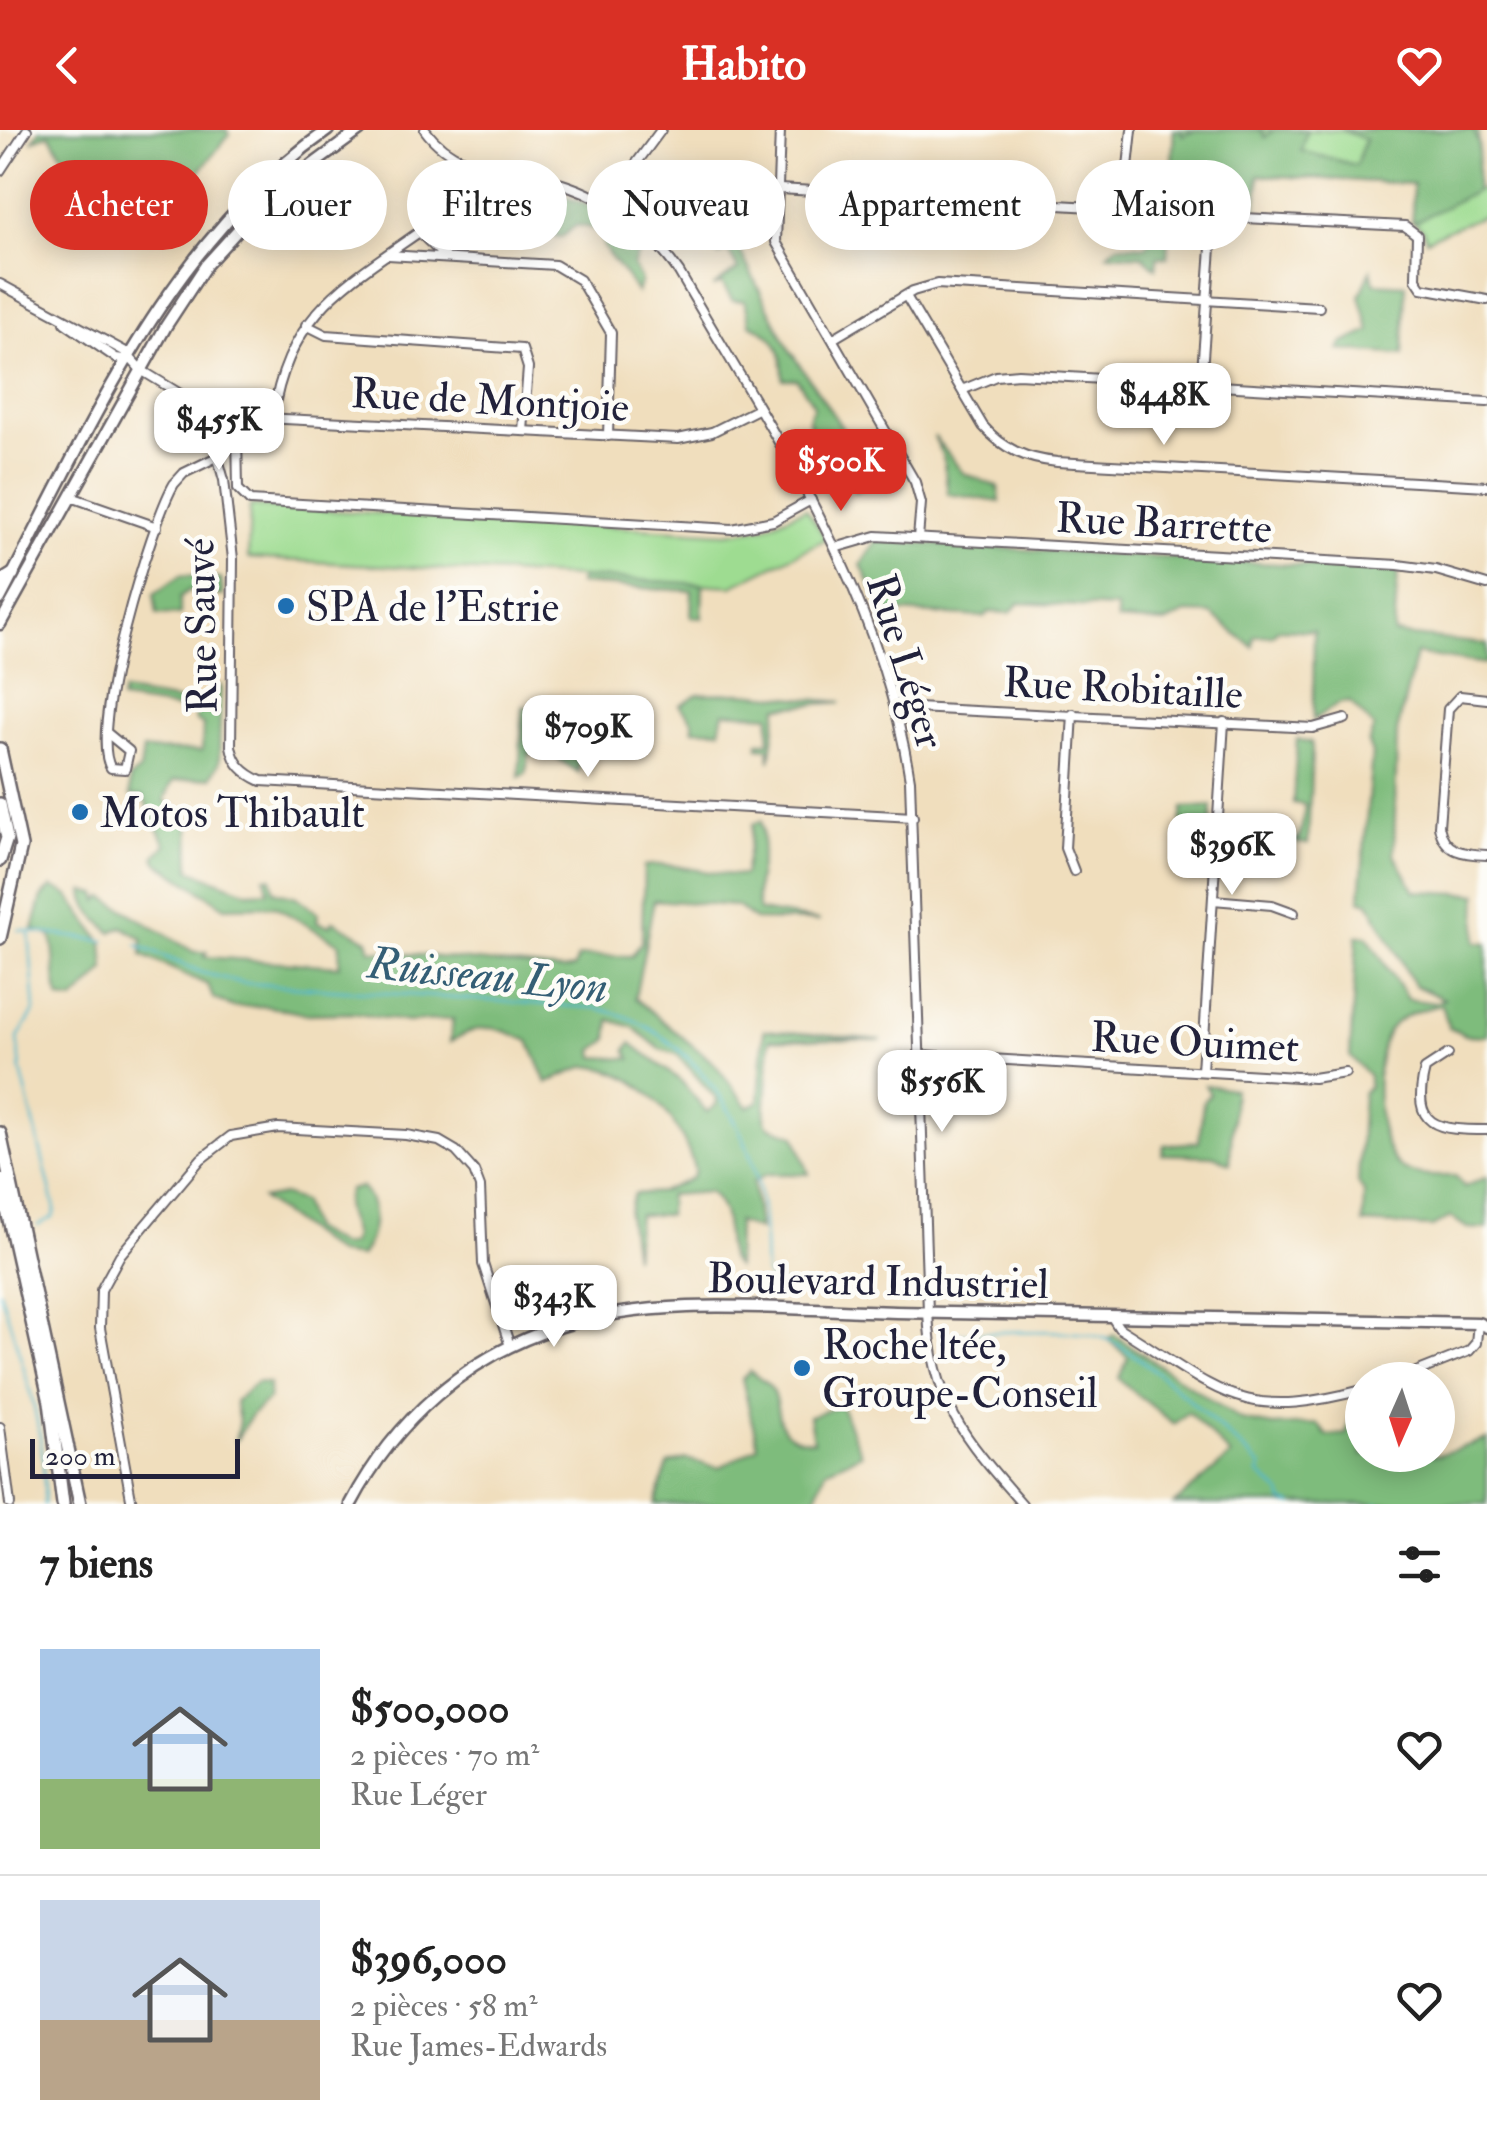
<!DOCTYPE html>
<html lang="fr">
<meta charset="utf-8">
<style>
:root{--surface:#fff;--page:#f6f6f6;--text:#222;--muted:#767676;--line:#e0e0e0;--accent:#d93025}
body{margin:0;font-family:"IM FELL Double Pica",serif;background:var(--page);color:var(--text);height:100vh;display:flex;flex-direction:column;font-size:38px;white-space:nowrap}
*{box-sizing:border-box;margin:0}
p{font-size:32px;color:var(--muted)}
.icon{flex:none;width:55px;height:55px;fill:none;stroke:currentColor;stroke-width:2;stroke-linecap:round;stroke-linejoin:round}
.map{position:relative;height:1374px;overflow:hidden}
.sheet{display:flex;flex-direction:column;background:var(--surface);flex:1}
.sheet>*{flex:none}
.banner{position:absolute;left:30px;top:30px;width:1428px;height:90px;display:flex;gap:20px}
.needle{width:65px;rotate:183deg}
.tools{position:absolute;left:1345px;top:1232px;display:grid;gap:20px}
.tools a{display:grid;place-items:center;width:110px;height:110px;border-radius:50%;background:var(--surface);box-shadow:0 5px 25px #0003;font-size:50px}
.scale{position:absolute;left:30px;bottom:25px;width:210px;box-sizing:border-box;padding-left:10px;border:5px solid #22223b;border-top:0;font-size:28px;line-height:35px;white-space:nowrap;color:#22223b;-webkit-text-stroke:8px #fdfcf7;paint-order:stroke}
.price{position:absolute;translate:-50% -85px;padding:0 22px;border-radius:20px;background:#fff;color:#222;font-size:32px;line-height:65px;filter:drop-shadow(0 2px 5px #0008)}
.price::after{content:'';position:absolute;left:50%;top:60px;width:30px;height:22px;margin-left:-15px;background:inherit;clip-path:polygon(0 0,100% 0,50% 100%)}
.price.current{background:var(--accent);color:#fff}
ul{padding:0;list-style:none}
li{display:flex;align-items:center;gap:30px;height:250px;padding:0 40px}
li+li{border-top:2px solid var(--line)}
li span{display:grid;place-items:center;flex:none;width:280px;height:200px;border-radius:0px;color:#555}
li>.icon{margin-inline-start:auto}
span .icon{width:120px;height:120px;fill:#fffc;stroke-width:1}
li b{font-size:42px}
h2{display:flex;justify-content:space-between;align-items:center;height:120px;padding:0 40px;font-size:42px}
.tag{padding:0 35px;border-radius:45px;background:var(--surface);box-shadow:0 5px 25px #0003;font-size:35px;line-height:90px}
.tag.current{background:var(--accent);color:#fff}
header{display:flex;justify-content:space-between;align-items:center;height:130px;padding:0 40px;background:var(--accent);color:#fff;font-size:45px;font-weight:700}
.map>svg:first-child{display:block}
.green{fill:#9edc91;stroke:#607f66;stroke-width:2.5}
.forest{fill:#7ebc7b;stroke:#506f5b;stroke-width:2.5;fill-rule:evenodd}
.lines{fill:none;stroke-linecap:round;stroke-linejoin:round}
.stream{stroke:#4fb8cc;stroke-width:2.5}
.minor-casing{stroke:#6a6468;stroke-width:12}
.major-casing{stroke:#6a6468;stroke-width:15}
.highway-casing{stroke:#6a6468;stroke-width:16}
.minor{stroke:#fff;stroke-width:8}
.major{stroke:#fff;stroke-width:10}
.highway{stroke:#fff;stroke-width:11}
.poi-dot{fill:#1f6fb2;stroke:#fdfcf7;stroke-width:4}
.labels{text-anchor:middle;stroke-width:9;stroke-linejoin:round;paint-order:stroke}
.street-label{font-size:42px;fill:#22223b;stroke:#fdfcf7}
.poi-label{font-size:42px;fill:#22223b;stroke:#fdfcf7;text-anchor:start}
.water-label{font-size:45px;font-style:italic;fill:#345e75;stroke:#fdfcf7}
</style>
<header><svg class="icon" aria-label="back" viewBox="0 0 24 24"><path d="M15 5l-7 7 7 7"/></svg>Habito<svg class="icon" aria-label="heart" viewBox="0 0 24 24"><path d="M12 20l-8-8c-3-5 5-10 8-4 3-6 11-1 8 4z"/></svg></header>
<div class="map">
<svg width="1487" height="1374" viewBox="0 0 1487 1374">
<rect width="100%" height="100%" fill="#fdfcf7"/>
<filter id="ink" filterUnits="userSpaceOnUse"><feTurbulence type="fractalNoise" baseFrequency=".01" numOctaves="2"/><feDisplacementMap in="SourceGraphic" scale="20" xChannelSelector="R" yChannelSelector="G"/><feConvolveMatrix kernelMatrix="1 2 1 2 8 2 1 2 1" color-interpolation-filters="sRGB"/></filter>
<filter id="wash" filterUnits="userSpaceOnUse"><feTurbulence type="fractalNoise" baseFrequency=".0048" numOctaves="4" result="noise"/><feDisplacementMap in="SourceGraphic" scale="40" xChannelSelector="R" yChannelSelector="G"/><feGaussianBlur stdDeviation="2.25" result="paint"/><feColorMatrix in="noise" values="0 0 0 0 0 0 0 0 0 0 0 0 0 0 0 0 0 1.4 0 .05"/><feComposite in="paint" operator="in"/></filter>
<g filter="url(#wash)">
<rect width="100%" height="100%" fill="#f0debd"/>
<!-- green -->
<g class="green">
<polygon points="1174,0 1479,0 1476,60 1487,57 1487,84 1426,109 1423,99 1412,91 1413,54 1259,45 1256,82 1230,80 1231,45 1172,42"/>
<polygon points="250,376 727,403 764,397 806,378 826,409 732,456 248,428"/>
</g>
<!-- forest -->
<g class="forest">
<polygon points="40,0 227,0 229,5 173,74 157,81 61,23 50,4 33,10"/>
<polygon points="1174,0 1181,0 1182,6 1195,0 1261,0 1265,7 1273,0 1307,0 1301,21 1356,35 1365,9 1341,0 1473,0 1479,14 1476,61 1417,91 1412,91 1413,54 1259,45 1256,82 1230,80 1231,45 1200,43 1197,73 1170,71"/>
<path d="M717 51 724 55 723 75 715 77 723 104 737 115 789 219 878 351 855 362 853 348 843 345 847 330 816 328 821 324 808 289 814 275 797 249H783C783 222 777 205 750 194L745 171 732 170 722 153 713 157 738 139 728 120 719 125C694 110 699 70 717 51Z"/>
<path d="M550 61 597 79 642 113 633 136 641 150 637 163C628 149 618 136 609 125 596 108 609 99 576 95L562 107 554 106 561 92 558 87 546 93Z"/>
<polygon points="1169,83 1167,127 1157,127 1156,138 1143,126 1107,124 1118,115 1146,116"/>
<polygon points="1371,140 1374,153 1406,155 1403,225 1339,220 1342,214 1370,201 1360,166"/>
<polygon points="934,306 963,343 998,357 1000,372 948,364 943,327"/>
<path d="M876 411 1398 441 1394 504 1487 514V534L1416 524 1397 602 1394 724 1415 761 1478 764 1476 812 1487 813V906L1465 905 1449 898 1442 875C1426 878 1405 883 1393 895 1370 918 1372 1021 1403 1039 1418 1048 1439 1046 1456 1046L1464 1057 1487 1047V1099L1467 1098 1451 1087 1432 1097 1363 1093 1364 1062 1358 1053 1363 963 1369 956V946L1350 926 1357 806H1367L1407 869 1435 873 1444 869 1414 855 1369 772 1360 769 1372 623 1368 614 1374 598 1350 572 1340 573 1313 590 1314 501 1278 499 1272 505 1254 506 1253 517 1211 484 1186 483 1165 493 1117 490V478L1019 473 1010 483 989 482 984 487 883 481 861 435Z"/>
<polygon points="181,445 221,449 223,466 190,460 180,467 180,485 157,484 154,464"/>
<polygon points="580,447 703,454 702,488 691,487 692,461 579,454"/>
<path d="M221 555 219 634 211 647 173 651 164 670 189 691 190 740 248 762 268 761 265 747H271L274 761 296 767 318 783 317 792 330 796 333 791 368 810 371 820 563 840 574 838 578 828 585 826H632L642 811 644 736C678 731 710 747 744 745L753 694 761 691C769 726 750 752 759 781L820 791 754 790 737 776 654 770 635 868 715 934 748 977 759 971 764 900 882 910 770 909 765 989 769 996 795 1005 809 1044H767L753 1052 759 1100 737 1092 736 1137C716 1116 738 1087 709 1062L669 1065 668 1085H638L634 1127 628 1083 634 1064 661 1062 692 1048 695 1041C681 991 643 940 586 936L547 953 529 911C494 896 483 891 450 912L453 889 408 892 352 883 306 884 265 876 233 877 213 868 208 855 142 825 143 809 123 797 111 802C97 789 85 780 84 761L98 764 99 771 104 767 194 822H207L204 827 339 836 340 814 274 776 225 777 157 732 155 726 166 715 143 667 130 666V648L140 640 143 620 202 621 203 595 196 591 195 581 121 570 123 562 198 574ZM610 890 633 897 660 919 677 924 717 970 716 975 707 982 681 951 631 913 626 920 631 929 595 927 594 920 608 910Z"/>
<polygon points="743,563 842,572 778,577 770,631 769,618 758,617 758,612 769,612 770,585 724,582 720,600 693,599 693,591 680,575 698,564"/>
<polygon points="523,577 566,579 580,588 578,642 548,622 529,624 526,644 519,647"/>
<polygon points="1297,609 1311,612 1312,618 1308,714 1223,706 1224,702 1299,710 1306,675 1293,673"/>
<polygon points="1212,676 1208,735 1191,727 1195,710 1180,701 1183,678"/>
<path d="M52 757 68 765 103 813 105 840 74 871 60 869C52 851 57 826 51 806L33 799 42 767Z"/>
<polygon points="1205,955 1234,959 1230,1033 1213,1026 1162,1024 1164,1015 1199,1012 1203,972 1210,964"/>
<path d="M361 1057C380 1079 375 1105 360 1127L337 1124 262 1069 283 1065 302 1072 311 1099 341 1116 351 1114 354 1106C349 1086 341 1081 349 1060Z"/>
<polygon points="1114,1205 1241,1290 1273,1296 1318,1294 1327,1306 1346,1304 1350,1287 1362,1285 1362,1325 1438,1325 1487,1309 1487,1374 1174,1374 1231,1326 1188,1282 1174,1294 1123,1253 1119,1248 1128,1227 1107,1209"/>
<path d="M750 1241C755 1246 766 1252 770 1257 785 1280 767 1307 813 1311L809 1286 841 1276 861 1324 826 1340 813 1374H655L668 1334 686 1329 719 1338 758 1316 742 1249Z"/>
<polygon points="257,1252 269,1254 269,1269 251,1285 235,1312 239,1291 235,1271"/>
</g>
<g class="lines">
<!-- stream -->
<g class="stream">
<polyline points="19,800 105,811"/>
<polyline points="29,802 35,880 18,908 21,941 55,1079 53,1087 38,1095"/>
<path d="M137 815 203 843 243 853 595 878C673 892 735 967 755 1042 764 1075 764 1110 765 1143L770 1151 787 1154"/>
<path d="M0 1161C21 1230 48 1301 44 1374"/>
<path d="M950 1204C990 1203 1070 1196 1106 1209 1144 1223 1229 1307 1262 1337L1259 1344 1281 1363 1283 1371 1292 1374"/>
<polyline points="1377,1374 1379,1374"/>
</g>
</g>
</g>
<g filter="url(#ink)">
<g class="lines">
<!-- minor casing -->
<g class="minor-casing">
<g id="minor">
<path d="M425 0C456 42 503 38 549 50 603 64 647 96 679 142 774 307 880 458 910 650L928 1182C932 1273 965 1309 1022 1374"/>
<polyline points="780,0 776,112 915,352 921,373 918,408"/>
<polyline points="0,41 27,0"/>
<polyline points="779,59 1110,78 1124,74 1132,0"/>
<polyline points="607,73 661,0"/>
<polyline points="419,102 445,127"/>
<polyline points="388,125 555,135 580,150 611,203 608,306"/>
<path d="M0 154 124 221 141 240 182 265 211 304 224 350 233 429 231 616C234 634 244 643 261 651L913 687"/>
<path d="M906 166 983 296C1003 319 1026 329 1057 332L1487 356"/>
<polyline points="65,193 116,228 129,230"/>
<polyline points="306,195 326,205 522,219 528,238 523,301"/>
<polyline points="834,208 913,161 937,154 1319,177"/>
<polyline points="1201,255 1212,104 1216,92 1225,87 1405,96 1417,105 1416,149 1422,158 1487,170"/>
<polyline points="962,260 996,246 1018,244 1487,272"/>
<polyline points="758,279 712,302 678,309 245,287 237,301 238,359 250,371 732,399 773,391 811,370"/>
<path d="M273 286C289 179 351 151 432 93 455 76 474 66 482 37"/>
<polyline points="71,367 157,397"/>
<polyline points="838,417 876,406 1398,435 1436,440 1487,455"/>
<path d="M1487 569 1460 566 1448 579 1439 696C1444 723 1464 724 1487 725"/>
<polyline points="897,577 1313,598 1345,589"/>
<polyline points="1073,584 1065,718 1074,741"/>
<path d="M107 603 129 621 125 639 111 638C87 604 151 393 174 354L184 343 219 326"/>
<polyline points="1213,770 1272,775 1294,783"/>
<path d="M1448 924 1425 939C1410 998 1438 1000 1487 1000"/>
<polyline points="921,925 1313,948 1345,943"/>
<polyline points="1202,941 1224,592"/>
<path d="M1112 1187 1119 1198C1220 1260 1238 1293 1362 1260"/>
<polyline points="1396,1250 1469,1221 1476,1213 1478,1193"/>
<polyline points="0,1297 10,1374"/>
<polyline points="132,1374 100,1198 101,1160 120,1125 201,1029 231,1006 278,998 406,1005 439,1011 456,1021 474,1041 480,1057 483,1134 510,1216"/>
</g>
</g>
<!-- major casing -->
<g class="major-casing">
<g id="major">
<path d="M0 469C89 300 166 113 328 0"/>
<polyline points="0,494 166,196 206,135 265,70 360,0"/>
<path d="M351 1374C395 1290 467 1226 558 1197 664 1164 786 1180 896 1182 1090 1185 1284 1190 1478 1193L1487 1197"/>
</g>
</g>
<!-- highway casing -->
<g class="highway-casing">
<g id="highway">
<polyline points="0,452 13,444"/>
<polyline points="0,619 21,716 0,808"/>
<polyline points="0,674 7,708 0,730"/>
<polyline points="0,1003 80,1374"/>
<polyline points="0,1049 50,1272 63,1374"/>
</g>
</g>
<!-- minor -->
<use href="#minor" class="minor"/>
<!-- major -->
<use href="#major" class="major"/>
<!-- highway -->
<use href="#highway" class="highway"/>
</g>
</g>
<!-- markers -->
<g class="poi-dot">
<circle cx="286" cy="476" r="10"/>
<circle cx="80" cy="682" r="10"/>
<circle cx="802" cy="1238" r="10"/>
</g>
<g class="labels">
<!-- street labels -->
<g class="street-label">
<text transform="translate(490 269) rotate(3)" y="15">Rue de Montjoie</text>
<text transform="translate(1164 392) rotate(3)" y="15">Rue Barrette</text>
<text transform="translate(200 496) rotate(-91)" y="15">Rue Sauvé</text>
<text transform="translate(907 531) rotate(73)" y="15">Rue Léger</text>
<text transform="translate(1123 557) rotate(3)" y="15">Rue Robitaille</text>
<text transform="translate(1195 911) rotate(3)" y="15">Rue Ouimet</text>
<text transform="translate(878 1150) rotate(1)" y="15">Boulevard Industriel</text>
</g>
<!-- poi labels -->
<g class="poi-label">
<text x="306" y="491">SPA de l'Estrie</text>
<text x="100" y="697">Motos Thibault</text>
<text x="822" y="1229">Roche ltée,<tspan x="822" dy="48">Groupe-Conseil</tspan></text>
</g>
<!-- water labels -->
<g class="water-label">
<text transform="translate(488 844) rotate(6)" y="16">Ruisseau Lyon</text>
</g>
</g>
</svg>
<div class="tools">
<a><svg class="needle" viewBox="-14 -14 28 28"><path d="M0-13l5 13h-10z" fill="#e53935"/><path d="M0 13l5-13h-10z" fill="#767676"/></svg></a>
</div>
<div class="scale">200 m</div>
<b class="price" style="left:1164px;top:318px">$448K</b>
<b class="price" style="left:219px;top:343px">$455K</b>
<b class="price current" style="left:841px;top:384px">$500K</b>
<b class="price" style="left:588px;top:650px">$709K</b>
<b class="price" style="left:1232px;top:768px">$396K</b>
<b class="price" style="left:942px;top:1005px">$556K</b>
<b class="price" style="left:554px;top:1220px">$343K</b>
<div class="banner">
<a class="tag current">Acheter</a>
<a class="tag">Louer</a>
<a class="tag">Filtres</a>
<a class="tag">Nouveau</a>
<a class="tag">Appartement</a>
<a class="tag">Maison</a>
</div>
</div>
<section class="sheet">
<h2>7 biens<svg class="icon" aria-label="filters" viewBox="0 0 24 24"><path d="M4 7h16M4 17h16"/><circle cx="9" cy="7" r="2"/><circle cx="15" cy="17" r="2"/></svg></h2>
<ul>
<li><span style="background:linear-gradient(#a9c7e8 65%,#8fb573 0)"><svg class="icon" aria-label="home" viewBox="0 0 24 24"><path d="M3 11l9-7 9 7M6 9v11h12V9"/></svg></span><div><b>$500,000</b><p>2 pièces · 70 m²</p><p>Rue Léger</p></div><svg class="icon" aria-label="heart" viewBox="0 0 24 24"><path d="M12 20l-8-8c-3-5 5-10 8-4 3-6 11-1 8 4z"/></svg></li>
<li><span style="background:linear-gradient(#c9d6e8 60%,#b9a48a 0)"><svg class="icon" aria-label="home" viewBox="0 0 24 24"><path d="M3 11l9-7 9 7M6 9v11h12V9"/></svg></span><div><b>$396,000</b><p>2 pièces · 58 m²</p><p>Rue James-Edwards</p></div><svg class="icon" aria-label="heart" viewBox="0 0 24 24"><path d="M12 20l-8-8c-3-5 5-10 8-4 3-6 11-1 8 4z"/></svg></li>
</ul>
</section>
